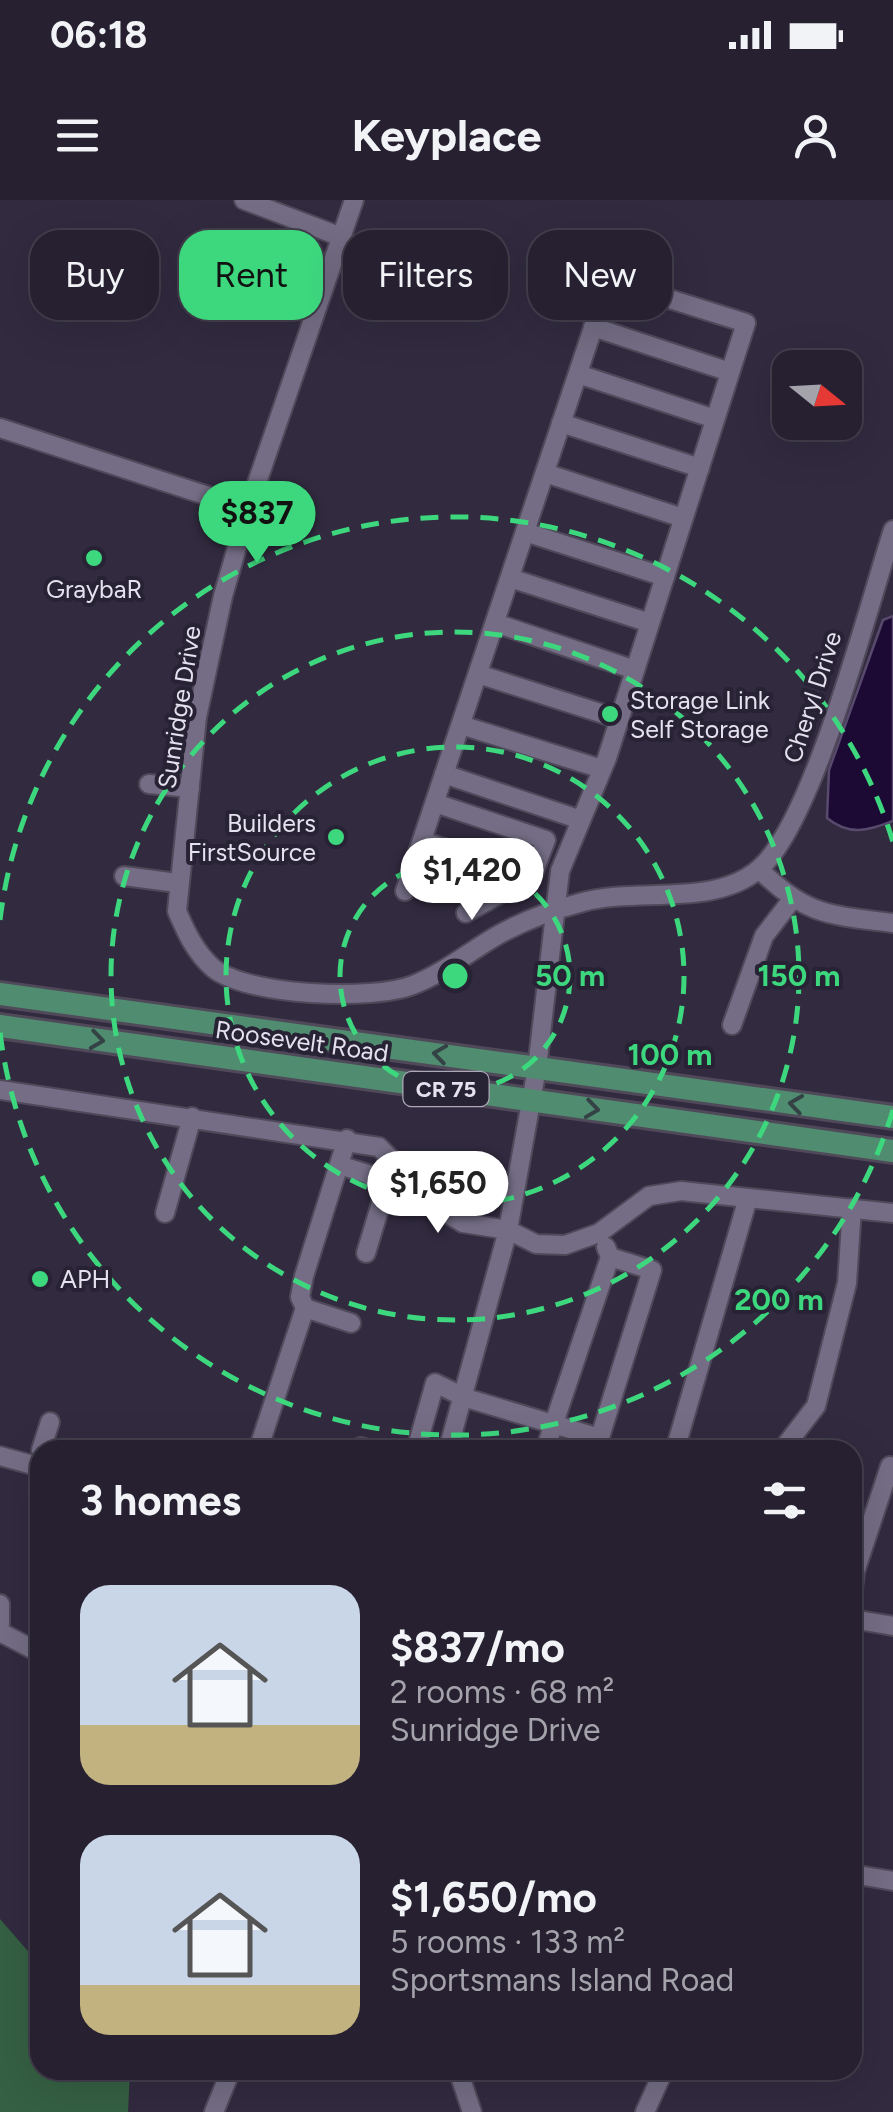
<!DOCTYPE html>
<meta charset="utf-8">
<style>
:root{--surface:#262030;--page:#322d3c;--text:#f1f3f6;--muted:#a4a3ab;--line:#423e4c;--accent:#3dd77e}
body{margin:0;font-family:Figtree,sans-serif;background:var(--page);color:var(--text);height:100vh;display:flex;flex-direction:column;font-size:38px;white-space:nowrap}
*{box-sizing:border-box;margin:0}
p{font-size:32px;color:var(--muted)}
.icon{flex:none;width:55px;height:55px;fill:none;stroke:currentColor;stroke-width:2;stroke-linecap:round;stroke-linejoin:round}
.map{position:relative;flex:1;overflow:hidden}
.sheet{position:absolute;left:30px;top:1240px;width:832px;height:640px;display:flex;flex-direction:column;background:var(--surface);border-radius:30px;box-shadow:0 10px 40px #0002,0 0 0 2px var(--line)}
.sheet>*{flex:none}
.guide{position:absolute;left:30px;top:30px;width:835px;height:90px;display:flex;gap:20px}
.needle{width:65px;rotate:108deg}
.controls{position:absolute;left:772px;top:150px;display:grid;gap:20px}
.controls a{display:grid;place-items:center;width:90px;height:90px;border-radius:20px;background:var(--surface);box-shadow:0 10px 40px #0002,0 0 0 2px var(--line);font-size:50px}
.price{position:absolute;translate:-50% -85px;padding:0 22px;border-radius:35px;background:#fff;color:#222;font-size:32px;line-height:65px;filter:drop-shadow(0 2px 5px #0008)}
.price::after{content:'';position:absolute;left:50%;top:60px;width:30px;height:22px;margin-left:-15px;background:inherit;clip-path:polygon(0 0,100% 0,50% 100%)}
.price.current{background:var(--accent);color:#111}
ul{padding:0;list-style:none}
li{display:flex;align-items:center;gap:30px;height:250px;padding:0 50px}
li span{display:grid;place-items:center;flex:none;width:280px;height:200px;border-radius:30px;color:#555}
li>.icon{margin-inline-start:auto}
span .icon{width:120px;height:120px;fill:#fffc;stroke-width:1}
li b{font-size:42px}
h2{display:flex;justify-content:space-between;align-items:center;height:120px;padding:0 50px;font-size:42px}
.chip{padding:0 35px;border-radius:30px;background:var(--surface);box-shadow:0 10px 40px #0002,0 0 0 2px var(--line);font-size:35px;line-height:90px}
.chip.current{background:var(--accent);color:#111}
.status{display:flex;justify-content:space-between;align-items:center;height:70px;padding:0 50px;background:var(--surface);direction:ltr}
.status svg{height:28px;fill:currentColor}
header{display:flex;justify-content:space-between;align-items:center;height:130px;padding:0 50px;background:var(--surface);font-size:45px;font-weight:700}
.map>svg:first-child{display:block}
.green{fill:#356043}
.water{fill:#1c0a35;stroke:#584a6d;stroke-width:2.5}
.lines{fill:none;stroke-linecap:round;stroke-linejoin:round}
.minor-casing{stroke:#4f495a;stroke-width:22}
.major-casing{stroke:#4f495a;stroke-width:28}
.minor{stroke:#746d85;stroke-width:18}
.major{stroke:#508c6f;stroke-width:22}
.oneway{stroke:#344246}
.ring{fill:none;stroke:#3dd77e;stroke-width:5;stroke-dasharray:18 12}
.poi-dot{fill:#3dd77e;stroke:#282235;stroke-width:4}
.labels{text-anchor:middle;stroke-width:8;stroke-linejoin:round;paint-order:stroke}
.shield{fill:#282235;stroke:#aca8b7;stroke-width:2.5}
.shield-label{font-size:22px;font-weight:bold;fill:#e5e1ef}
.poi-label{font-size:25px;fill:#e5e1ef;stroke:#282235;text-anchor:start}
.street-label{font-size:25px;fill:#e5e1ef;stroke:#282235}
.centre{fill:#3dd77e;stroke:#282235;stroke-width:5}
.ring-label{font-size:30px;text-anchor:middle;font-weight:bold;fill:#3dd77e;stroke:#282235;stroke-width:8;stroke-linejoin:round;paint-order:stroke}
</style>
<div class="status"><b>06:18</b><svg viewBox="0 0 49 12"><path d="M0 12V9h3v3zM5 12V6h3v6zM10 12V3h3v9zM15 12V0h3v12zM26 1h20v11H26zM47 4h2v5h-2z"/></svg></div>
<header><svg class="icon" aria-label="menu" viewBox="0 0 24 24"><path d="M4 6h16M4 12h16M4 18h16"/></svg>Keyplace<svg class="icon" aria-label="person" viewBox="0 0 24 24"><circle cx="12" cy="8" r="4"/><path d="M4 21q1-7 8-7t8 7"/></svg></header>
<div class="map">
<svg width="893" height="1912" viewBox="0 0 893 1912">
<rect width="100%" height="100%" fill="#322b40"/>
<!-- green -->
<polygon class="green" points="0,1719 40,1765 40,1870 130,1870 128,1912 0,1912"/>
<!-- water -->
<path class="water" d="M893 416V621C868 631 849 636 827 618L829 570 883 420Z"/>
<g class="lines">
<!-- minor casing -->
<g class="minor-casing">
<g id="minor">
<polyline points="244,0 339,36"/>
<path d="M354 0 248 309 223 396 197 517 177 711C186 732 195 752 213 768 247 796 373 801 413 785 444 773 470 751 498 735 523 721 556 709 583 702 638 687 715 708 760 668 814 620 868 407 893 330"/>
<polyline points="593,127 730,172"/>
<polyline points="578,174 715,219"/>
<polyline points="561,223 700,268"/>
<polyline points="0,228 248,309"/>
<polyline points="545,273 683,318"/>
<polyline points="525,332 665,377"/>
<polyline points="510,378 650,423"/>
<polyline points="495,423 635,470"/>
<polyline points="478,474 619,519"/>
<polyline points="461,525 602,569"/>
<polyline points="444,574 581,620"/>
<polyline points="149,584 190,588"/>
<polyline points="435,603 546,640 532,676 466,713"/>
<polyline points="422,641 532,676"/>
<path d="M759 669C806 716 830 715 893 723"/>
<polyline points="124,676 177,683"/>
<polyline points="410,676 487,701"/>
<polyline points="405,691 609,80 746,123 607,558 560,671 537,868 508,1030 448,1250"/>
<polyline points="732,825 764,736 791,701"/>
<polyline points="0,890 379,947 443,1011 463,1023 508,1030 536,1044 565,1045 599,1033 649,996 681,991 893,1013"/>
<polyline points="339,965 368,974 385,990 366,1053"/>
<polyline points="165,1013 192,917"/>
<polyline points="305,1108 300,1097 304,1076 347,939"/>
<polyline points="361,1247 371,1250"/>
<polyline points="41,1250 50,1222"/>
<polyline points="258,1250 305,1108 351,1123"/>
<polyline points="416,1250 435,1183 466,1198 600,1238"/>
<polyline points="545,1250 610,1057 606,1047"/>
<polyline points="596,1250 652,1070 610,1057"/>
<polyline points="675,1250 748,998"/>
<polyline points="782,1250 816,1206 847,1083 852,1008"/>
<polyline points="0,1256 40,1267"/>
<polyline points="852,1397 855,1372 890,1266"/>
<polyline points="0,1404 0,1424"/>
<polyline points="852,1419 893,1426"/>
<polyline points="0,1432 40,1453"/>
<polyline points="852,1674 893,1681"/>
<polyline points="458,1870 472,1912"/>
<polyline points="214,1912 231,1870"/>
<polyline points="645,1912 664,1870"/>
</g>
</g>
<!-- major casing -->
<g class="major-casing">
<g id="major">
<polyline points="0,794 893,917"/>
<polyline points="0,826 893,951"/>
</g>
</g>
<!-- minor -->
<use href="#minor" class="minor"/>
<!-- major -->
<use href="#major" class="major"/>
</g>
<!-- one-way arrows -->
<defs><path id="oneway-chevron" d="M-2-3.5L2.5 0L-2 3.5" fill="none" stroke-width="1.6" stroke-linecap="round" stroke-linejoin="round" transform="scale(2.5)"/></defs>
<g class="oneway">
<use href="#oneway-chevron" transform="translate(97 840) rotate(8)"/>
<use href="#oneway-chevron" transform="translate(440 854) rotate(-172)"/>
<use href="#oneway-chevron" transform="translate(796 904) rotate(-172)"/>
<use href="#oneway-chevron" transform="translate(592 909) rotate(8)"/>
</g>
<!-- distance rings -->
<g class="ring">
<circle cx="455" cy="776" r="115"/>
<circle cx="455" cy="776" r="229"/>
<circle cx="455" cy="776" r="344"/>
<path d="M893 910A458 458 0 0 1 0 832M0 720A458 458 0 0 1 893 642"/>
</g>
<!-- markers -->
<g class="poi-dot">
<circle cx="94" cy="358" r="10"/>
<circle cx="610" cy="514" r="10"/>
<circle cx="336" cy="637" r="10"/>
<circle cx="40" cy="1079" r="10"/>
</g>
<g class="labels">
<!-- shield labels -->
<rect class="shield" x="403.5" y="872" width="85" height="34" rx="8"/>
<g class="shield-label">
<text x="446" y="897">CR 75</text>
</g>
<!-- poi labels -->
<g class="poi-label">
<text x="94" y="398" text-anchor="middle">GraybaR</text>
<text x="630" y="509">Storage Link<tspan x="630" dy="29">Self Storage</tspan></text>
<text x="316" y="632" text-anchor="end">Builders<tspan x="316" dy="29">FirstSource</tspan></text>
<text x="60" y="1088">APH</text>
</g>
<!-- street labels -->
<g class="street-label">
<text transform="translate(812 497) rotate(-72)" y="9">Cheryl Drive</text>
<text transform="translate(179 507) rotate(-81)" y="9">Sunridge Drive</text>
<text transform="translate(302 841) rotate(8)" y="9">Roosevelt Road</text>
</g>
</g>
<circle cx="455" cy="776" r="15" class="centre"/>
<g class="ring-label">
<text x="570" y="786">50 m</text>
<text x="799" y="786">150 m</text>
<text x="670" y="865">100 m</text>
<text x="779" y="1110">200 m</text>
</g>
</svg>
<div class="controls">
<a><svg class="needle" viewBox="-14 -14 28 28"><path d="M0-13l5 13h-10z" fill="#e53935"/><path d="M0 13l5-13h-10z" fill="#a4a3ab"/></svg></a>
</div>
<b class="price current" style="left:257px;top:366px">$837</b>
<b class="price" style="left:472px;top:723px">$1,420</b>
<b class="price" style="left:438px;top:1036px">$1,650</b>
<div class="guide">
<a class="chip">Buy</a>
<a class="chip current">Rent</a>
<a class="chip">Filters</a>
<a class="chip">New</a>
</div>
<section class="sheet">
<h2>3 homes<svg class="icon" aria-label="filters" viewBox="0 0 24 24"><path d="M4 7h16M4 17h16"/><circle cx="9" cy="7" r="2"/><circle cx="15" cy="17" r="2"/></svg></h2>
<ul>
<li><span style="background:linear-gradient(#c9d6e8 70%,#c2b280 0)"><svg class="icon" aria-label="home" viewBox="0 0 24 24"><path d="M3 11l9-7 9 7M6 9v11h12V9"/></svg></span><div><b>$837/mo</b><p>2 rooms · 68 m²</p><p>Sunridge Drive</p></div></li>
<li><span style="background:linear-gradient(#c9d6e8 75%,#c2b280 0)"><svg class="icon" aria-label="home" viewBox="0 0 24 24"><path d="M3 11l9-7 9 7M6 9v11h12V9"/></svg></span><div><b>$1,650/mo</b><p>5 rooms · 133 m²</p><p>Sportsmans Island Road</p></div></li>
</ul>
</section>
</div>
